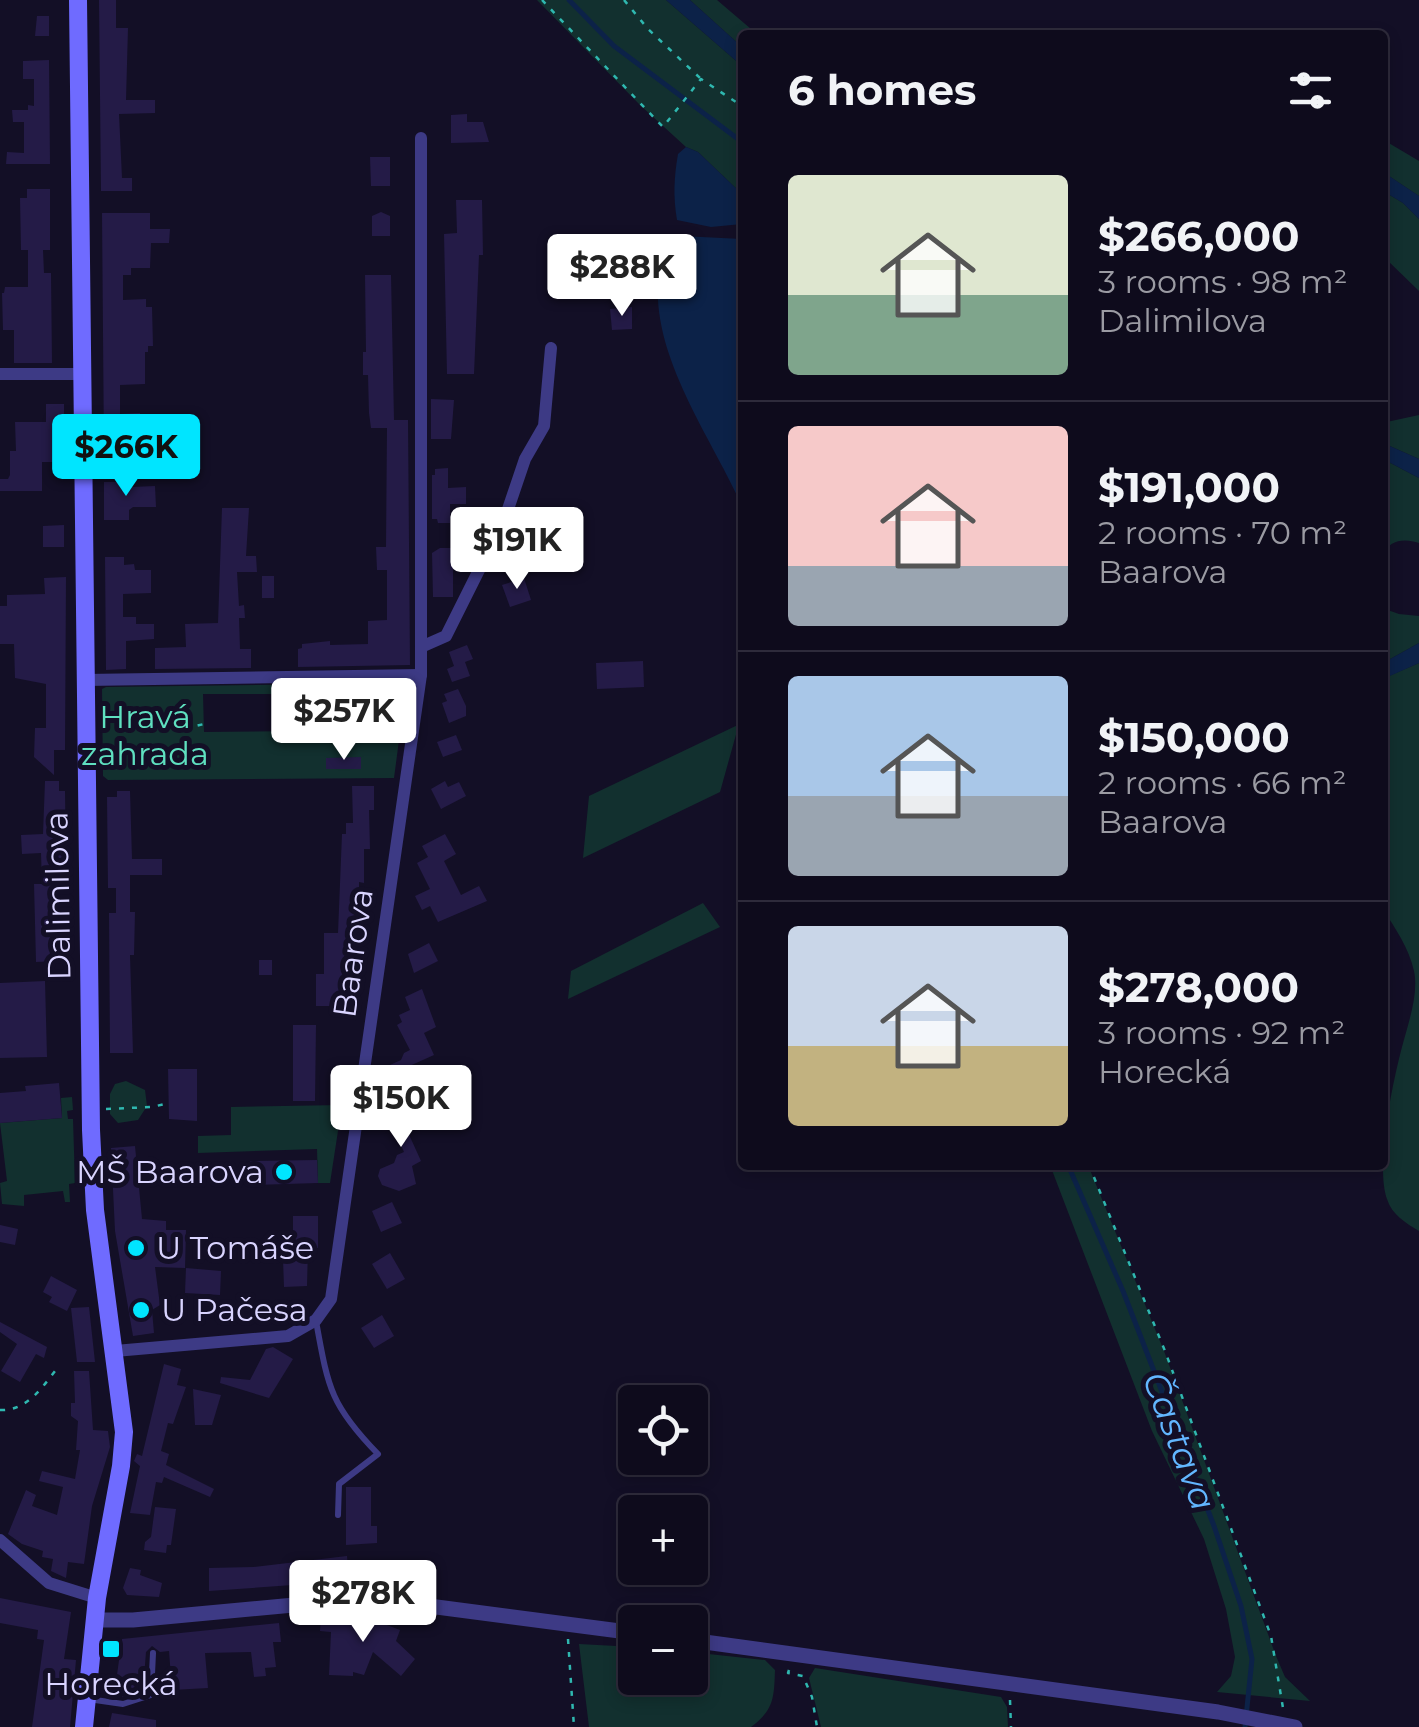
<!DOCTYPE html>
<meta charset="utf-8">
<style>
:root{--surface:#0e0b1c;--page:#1c1929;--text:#f1f3f6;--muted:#9b9ba3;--line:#2e2b3b;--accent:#00e5ff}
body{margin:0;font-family:Montserrat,sans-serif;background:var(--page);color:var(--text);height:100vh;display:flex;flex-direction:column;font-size:38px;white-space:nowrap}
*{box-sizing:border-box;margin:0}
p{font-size:32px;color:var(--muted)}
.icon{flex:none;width:55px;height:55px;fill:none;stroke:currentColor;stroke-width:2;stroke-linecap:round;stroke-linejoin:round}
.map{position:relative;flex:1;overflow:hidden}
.side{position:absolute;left:738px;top:30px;width:650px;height:1140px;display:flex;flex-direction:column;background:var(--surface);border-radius:10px;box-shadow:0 5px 15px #0003,0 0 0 2px var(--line)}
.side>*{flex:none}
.tools{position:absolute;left:618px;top:1385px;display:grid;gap:20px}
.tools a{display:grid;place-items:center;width:90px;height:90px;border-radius:10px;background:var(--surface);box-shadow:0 5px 15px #0003,0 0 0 2px var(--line);font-size:50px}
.price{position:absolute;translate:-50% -85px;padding:0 22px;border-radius:10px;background:#fff;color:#222;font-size:32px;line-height:65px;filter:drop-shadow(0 2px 5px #0008)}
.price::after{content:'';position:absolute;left:50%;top:60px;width:30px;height:22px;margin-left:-15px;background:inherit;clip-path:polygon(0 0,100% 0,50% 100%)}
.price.active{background:var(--accent);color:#111}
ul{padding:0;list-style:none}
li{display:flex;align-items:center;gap:30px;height:250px;padding:0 50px}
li+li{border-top:2px solid var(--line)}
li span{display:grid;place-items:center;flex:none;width:280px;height:200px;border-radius:10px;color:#555}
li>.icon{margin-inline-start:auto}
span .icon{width:120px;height:120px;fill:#fffc;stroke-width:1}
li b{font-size:42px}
h2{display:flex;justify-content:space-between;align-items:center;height:120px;padding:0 50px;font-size:42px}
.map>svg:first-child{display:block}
.green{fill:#12302f;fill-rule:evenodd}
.water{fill:#0c2248}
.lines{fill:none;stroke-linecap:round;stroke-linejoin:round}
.stream{stroke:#0c2248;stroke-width:5}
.building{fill:#241b47}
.path{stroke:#2fb8b0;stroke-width:2.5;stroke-dasharray:5 8;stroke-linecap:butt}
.service{stroke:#3d3a85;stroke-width:6}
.minor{stroke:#3d3a85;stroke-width:12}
.tertiary{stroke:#3d3a85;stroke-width:15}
.secondary{stroke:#6f6bff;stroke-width:18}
.poi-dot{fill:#00e5ff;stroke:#130f26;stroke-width:4}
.labels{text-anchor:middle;stroke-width:10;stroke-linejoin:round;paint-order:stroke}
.park-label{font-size:32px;fill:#5fe0c0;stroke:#130f26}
.street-label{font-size:32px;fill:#d9d4ff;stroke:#130f26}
.poi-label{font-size:32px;fill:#d9d4ff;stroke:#130f26;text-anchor:start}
.water-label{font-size:35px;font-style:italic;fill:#62b6ff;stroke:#130f26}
</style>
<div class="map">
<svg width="1419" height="1727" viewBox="0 0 1419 1727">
<rect width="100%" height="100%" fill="#130f26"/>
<!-- green -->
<g class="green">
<polygon points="537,0 666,0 742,66 742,194 698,152 686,147 640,105"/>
<polygon points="690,0 717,0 758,35 742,35 742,47"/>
<polygon points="1382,139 1419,161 1419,196 1383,172"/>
<polygon points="1383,191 1403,203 1419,219 1419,291 1383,256"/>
<polygon points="1419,415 1419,459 1383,443 1382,423"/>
<path d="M1383 459 1419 478V543C1404 538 1388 540 1383 556Z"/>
<polygon points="1382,608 1399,614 1419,616 1419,643 1383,663"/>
<path d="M1419 663V1231C1406 1223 1392 1215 1387 1199 1375 1166 1393 1081 1402 1047 1408 1024 1419 994 1414 971 1409 948 1395 928 1383 909L1382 679Z"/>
<path d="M392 683 402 687 405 695 394 778 108 780 103 776 102 689 106 687ZM203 694H303V731L204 732Z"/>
<polygon points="742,723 737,731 720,792 583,858 589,796"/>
<polygon points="703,903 720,927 568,999 571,971"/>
<polygon points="126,1081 145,1090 147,1106 138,1120 118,1123 110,1114 110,1094 115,1084"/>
<polygon points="72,1097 73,1110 67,1111 68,1119 73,1119 75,1183 69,1184 70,1202 65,1202 63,1191 24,1195 24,1206 2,1204 0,1183 7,1181 0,1123 62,1118 61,1098"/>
<polygon points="342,1105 330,1183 318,1183 317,1149 198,1153 198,1136 231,1135 231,1107"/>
<polygon points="1050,1165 1088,1165 1164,1351 1276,1656 1285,1677 1310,1701 1217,1692 1231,1676 1235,1657 1226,1609 1204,1539 1152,1431"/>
<path d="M579 1644 635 1647V1678H690V1652L765 1660 775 1670C774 1698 774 1710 751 1727H589Z"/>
<polygon points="815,1668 1001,1697 1007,1707 1008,1727 821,1727 809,1678"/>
</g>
<!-- water -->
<g class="water">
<polygon points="666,0 690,0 742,47 742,66"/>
<path d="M686 147 698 152 742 194V224L711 227 677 220C673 197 674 177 678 154Z"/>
<polygon points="1383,172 1419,196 1419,219 1403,203 1383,191"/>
<path d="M681 236 742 239V506C707 427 630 330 668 239Z"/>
<polygon points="1383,443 1419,459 1419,478 1383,459"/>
<polygon points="1419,643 1419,663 1383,679 1383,663"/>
</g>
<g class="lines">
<!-- stream -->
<g class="stream">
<polyline points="569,0 614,46 742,142"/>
<polyline points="1068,1165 1123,1291 1214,1526 1241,1606 1252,1659 1245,1727"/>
</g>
</g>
<!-- building -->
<g class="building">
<polygon points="99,0 116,0 116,28 128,28 126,100 155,100 155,113 119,114 122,178 132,178 132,191 101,191"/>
<polygon points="37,16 49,16 49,36 35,36"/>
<polygon points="49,60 50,164 6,164 7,152 24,153 24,122 13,122 12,110 28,110 28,105 34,106 34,79 23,79 23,61"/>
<polygon points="467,114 467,122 483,122 489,142 451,143 451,115"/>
<polygon points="370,157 390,157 390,186 371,186"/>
<polygon points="27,189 50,189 50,250 43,250 44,273 51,273 52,363 14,363 14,330 3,330 2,293 4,293 5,287 28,287 28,250 21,250 20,198 27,198"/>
<polygon points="456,200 482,200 483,255 479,255 474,374 447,374 444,234 457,233"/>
<polygon points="381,212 390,216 390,236 372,236 372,216"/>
<polygon points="102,213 150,213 150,229 170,229 169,243 151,243 150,268 131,268 131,275 123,275 123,300 146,299 146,307 152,307 153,346 148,346 148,352 145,352 145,384 120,385 120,414 140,413 140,431 132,431 132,450 126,452 104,452"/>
<polygon points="605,269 606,297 588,298 586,270"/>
<polygon points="365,275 391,275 394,420 408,420 410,665 298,667 298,649 302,648 302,644 330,641 330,645 368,644 368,621 387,620 387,570 377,570 376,547 386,547 387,428 371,428 369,413 368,375 363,375 363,352 366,352"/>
<polygon points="632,307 632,329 612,330 610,309"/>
<polygon points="431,399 454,400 451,439 431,439"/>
<polygon points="46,404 64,404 64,462 42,462 42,491 0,491 0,479 8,479 10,475 10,451 16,451 15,422 46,422"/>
<polygon points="448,468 448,488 466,487 466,504 450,504 450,523 438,523 437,519 432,519 432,475 435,475 435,469"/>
<polygon points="104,482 132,482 132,487 155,486 156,507 133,507 129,510 129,520 104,520"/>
<polygon points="222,508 249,508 246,556 256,556 257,572 237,572 239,606 244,605 245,618 239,618 240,649 251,649 251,668 155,669 155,648 186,647 185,624 218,623"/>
<polygon points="64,525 64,547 43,547 43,526"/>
<polygon points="440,548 453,548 453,597 433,597 432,553"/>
<polygon points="105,557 124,557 124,565 134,564 135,570 151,570 151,593 123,594 123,617 136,617 136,624 154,624 154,639 126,641 126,669 106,670"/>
<rect x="262" y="576" width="12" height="22"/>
<polygon points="66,577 65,750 54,750 54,775 34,757 35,728 46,728 46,684 15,678 14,644 0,644 0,606 7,606 7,595 45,594 44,578"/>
<polygon points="524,578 531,600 510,607 502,585"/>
<polygon points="467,645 473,659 465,662 470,676 452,682 447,669 454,666 449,652"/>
<polygon points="643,661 644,687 597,689 596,663"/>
<polygon points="458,689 466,706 466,716 449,723 442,703 447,701 444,694"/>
<polygon points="456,735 462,750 443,757 437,742"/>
<polygon points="361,757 361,769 326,769 326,758"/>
<polygon points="45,781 59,781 59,791 65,791 66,864 54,864 56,961 36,962 34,884 42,884 41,853 22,854 21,835 43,834"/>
<polygon points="445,781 448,787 459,782 466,796 441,809 431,789"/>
<polygon points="352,786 374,786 374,810 369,810 370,849 364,849 364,883 359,882 359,921 353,921 354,962 346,962 346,1006 316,1006 316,974 324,974 324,933 338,933 342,834 346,834 346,823 353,823"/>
<polygon points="117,791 130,791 132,859 162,859 162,875 130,875 130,912 135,912 134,955 130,955 133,1053 110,1053 109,913 116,913 116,888 108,888 107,797 117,797"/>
<polygon points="445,834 456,854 444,861 461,895 479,886 487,901 438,922 430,906 422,910 415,896 430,889 417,863 428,857 422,846"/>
<polygon points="429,943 438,961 414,973 408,954"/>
<rect x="259" y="960" width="13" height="15"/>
<polygon points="45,981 47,1057 0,1058 0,983"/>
<polygon points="422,989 436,1027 424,1033 434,1055 405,1068 414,1086 395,1098 389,1085 398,1081 390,1065 401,1060 404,1053 410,1050 397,1025 402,1022 399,1015 410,1010 405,997"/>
<polygon points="293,1025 316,1025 315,1101 293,1101"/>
<polygon points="168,1069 197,1069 197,1121 169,1119"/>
<polygon points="59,1083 62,1118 0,1123 0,1093 26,1091 25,1086"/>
<polygon points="408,1101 418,1123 406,1128 421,1161 412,1166 416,1184 399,1191 382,1185 378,1176 380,1169 394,1163 397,1155 404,1152 385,1111"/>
<polygon points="135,1146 142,1219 166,1221 166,1230 186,1230 185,1268 155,1267 160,1305 152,1310 154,1333 133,1336 115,1231 111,1148"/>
<polygon points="317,1160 318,1183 250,1185 250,1161"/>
<polygon points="392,1202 402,1223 381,1232 372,1211"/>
<polygon points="293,1216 318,1216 318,1248 308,1248 307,1286 284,1287 283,1259 286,1259 286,1240 293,1241"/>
<polygon points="0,1225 18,1229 15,1245 0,1242"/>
<polygon points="390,1253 405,1279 387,1289 372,1264"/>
<polygon points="186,1268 221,1271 220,1295 185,1293"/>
<polygon points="51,1276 77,1290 67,1311 49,1302 52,1297 43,1292"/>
<polygon points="89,1307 95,1362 77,1362 71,1308"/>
<polygon points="382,1315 394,1336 374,1348 361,1328"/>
<polygon points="0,1322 47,1347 44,1358 36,1354 20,1382 1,1371 17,1344 0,1332"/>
<polygon points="273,1347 293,1359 269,1398 220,1383 221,1377 250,1380 266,1349"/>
<polygon points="164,1364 181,1369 177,1385 186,1387 173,1424 168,1423 161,1451 169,1454 166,1465 214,1489 210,1497 164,1477 162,1483 156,1482 150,1515 130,1513 140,1466 134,1461 137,1454 142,1456"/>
<polygon points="74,1371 89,1371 93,1430 108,1431 110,1447 92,1506 84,1564 68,1562 66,1578 51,1571 53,1559 42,1557 43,1551 22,1544 8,1534 26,1490 36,1495 32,1506 57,1515 63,1487 39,1481 42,1471 75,1479 80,1450 76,1450 78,1421 71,1416 71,1403 75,1403"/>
<polygon points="193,1389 221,1395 212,1425 195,1425"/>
<polygon points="346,1487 371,1487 371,1526 377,1526 377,1543 346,1545"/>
<polygon points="155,1507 176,1509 171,1545 167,1545 166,1553 144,1550 145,1542 151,1537"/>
<polygon points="347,1556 349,1581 209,1591 209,1568 253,1567"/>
<polygon points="130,1568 141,1570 140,1575 162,1583 159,1597 127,1595 123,1588"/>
<polygon points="0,1598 71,1612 64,1659 76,1660 70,1727 32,1727 44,1640 37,1639 38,1630 0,1623"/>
<polygon points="321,1614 371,1619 400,1630 396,1641 415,1659 401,1676 373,1652 364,1675 353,1672 353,1676 329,1675 331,1632 320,1631"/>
<polygon points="279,1623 281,1642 273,1642 276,1667 265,1668 266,1676 254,1677 251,1652 205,1653 208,1688 172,1690 169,1651 160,1652 152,1646 146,1652 143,1690 122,1697 114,1696 122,1639"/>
<polygon points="112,1713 156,1720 156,1727 109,1727"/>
</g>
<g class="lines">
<!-- path -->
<g class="path">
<polyline points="542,0 663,127 701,79 742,106"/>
<polyline points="624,0 648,29 700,78"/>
<path d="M139 713H163C174 733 187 728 208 723"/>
<polyline points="288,722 291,711 310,692"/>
<polyline points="106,1109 152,1107 169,1103"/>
<polyline points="1089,1165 1165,1351 1271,1636 1283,1708"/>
<path d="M0 1410C28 1411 43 1386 59 1366"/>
<polyline points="568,1639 574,1727"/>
<polyline points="789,1670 788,1673 803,1676 812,1697 817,1727"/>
<polyline points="1010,1700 1011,1727"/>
</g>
<!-- service -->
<g class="service">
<path d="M316 1321C328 1387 330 1405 378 1454L339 1484 338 1515"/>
<polyline points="88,1699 123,1704 151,1695 153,1653"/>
</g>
<!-- minor -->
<g class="minor">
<polyline points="0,374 81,374"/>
<polyline points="421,647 446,636 505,518 525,459 544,426 551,348"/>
<polyline points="85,680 421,675"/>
<polyline points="115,1351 288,1336 316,1320 331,1299 421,675 421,138"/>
<polyline points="0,1540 49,1583 97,1598"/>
</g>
<!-- tertiary -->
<g class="tertiary">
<polyline points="94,1620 133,1620 368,1598 635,1633"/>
<polyline points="690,1640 1218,1712 1295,1727"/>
</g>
<!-- secondary -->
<polyline class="secondary" points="78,0 91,1130 95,1210 124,1432 121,1466 97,1598 84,1727"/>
</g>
<!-- markers -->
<g class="poi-dot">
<circle cx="284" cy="1172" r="10"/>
<circle cx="136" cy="1248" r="10"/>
<circle cx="141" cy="1310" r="10"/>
<rect x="101" y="1639" width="20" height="20" rx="5"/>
</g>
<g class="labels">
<!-- park labels -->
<g class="park-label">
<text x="145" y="728">Hravá<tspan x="145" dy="37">zahrada</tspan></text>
</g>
<!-- street labels -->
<g class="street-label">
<text transform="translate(58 896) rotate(-91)" y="11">Dalimilova</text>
<text transform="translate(353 953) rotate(-82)" y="11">Baarova</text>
</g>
<!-- poi labels -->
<g class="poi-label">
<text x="264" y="1183" text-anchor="end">MŠ Baarova</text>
<text x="156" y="1259">U Tomáše</text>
<text x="161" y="1321">U Pačesa</text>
<text x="111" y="1695" text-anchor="middle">Horecká</text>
</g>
<!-- water labels -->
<g class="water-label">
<text transform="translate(1179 1441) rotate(69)" y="12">Častava</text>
</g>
</g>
</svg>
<div class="tools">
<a><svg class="icon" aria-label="locate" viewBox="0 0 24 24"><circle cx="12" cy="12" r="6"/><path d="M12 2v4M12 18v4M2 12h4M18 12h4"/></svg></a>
<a>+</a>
<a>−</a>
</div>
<b class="price" style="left:622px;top:319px">$288K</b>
<b class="price active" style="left:126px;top:499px">$266K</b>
<b class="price" style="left:517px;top:592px">$191K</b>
<b class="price" style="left:344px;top:763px">$257K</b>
<b class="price" style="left:401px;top:1150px">$150K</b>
<b class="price" style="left:363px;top:1645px">$278K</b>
<section class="side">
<h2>6 homes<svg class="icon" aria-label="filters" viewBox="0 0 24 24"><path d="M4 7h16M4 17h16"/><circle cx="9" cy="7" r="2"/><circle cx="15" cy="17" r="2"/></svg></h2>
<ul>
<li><span style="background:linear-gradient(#dfe7d0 60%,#7fa58c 0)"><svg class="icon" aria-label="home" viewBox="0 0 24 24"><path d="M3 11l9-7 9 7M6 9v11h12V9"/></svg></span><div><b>$266,000</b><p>3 rooms · 98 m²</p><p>Dalimilova</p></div></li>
<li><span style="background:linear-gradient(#f6c9c9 70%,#9aa5b1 0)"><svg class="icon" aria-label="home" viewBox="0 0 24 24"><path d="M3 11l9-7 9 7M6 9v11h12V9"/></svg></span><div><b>$191,000</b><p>2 rooms · 70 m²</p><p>Baarova</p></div></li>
<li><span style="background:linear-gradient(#a9c7e8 60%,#9aa5b1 0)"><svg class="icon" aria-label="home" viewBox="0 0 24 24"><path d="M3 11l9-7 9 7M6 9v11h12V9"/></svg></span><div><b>$150,000</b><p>2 rooms · 66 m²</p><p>Baarova</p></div></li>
<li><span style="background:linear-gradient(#c9d6e8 60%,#c2b280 0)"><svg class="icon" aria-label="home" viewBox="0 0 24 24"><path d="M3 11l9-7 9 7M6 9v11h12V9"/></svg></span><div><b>$278,000</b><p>3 rooms · 92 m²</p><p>Horecká</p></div></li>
</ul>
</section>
</div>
